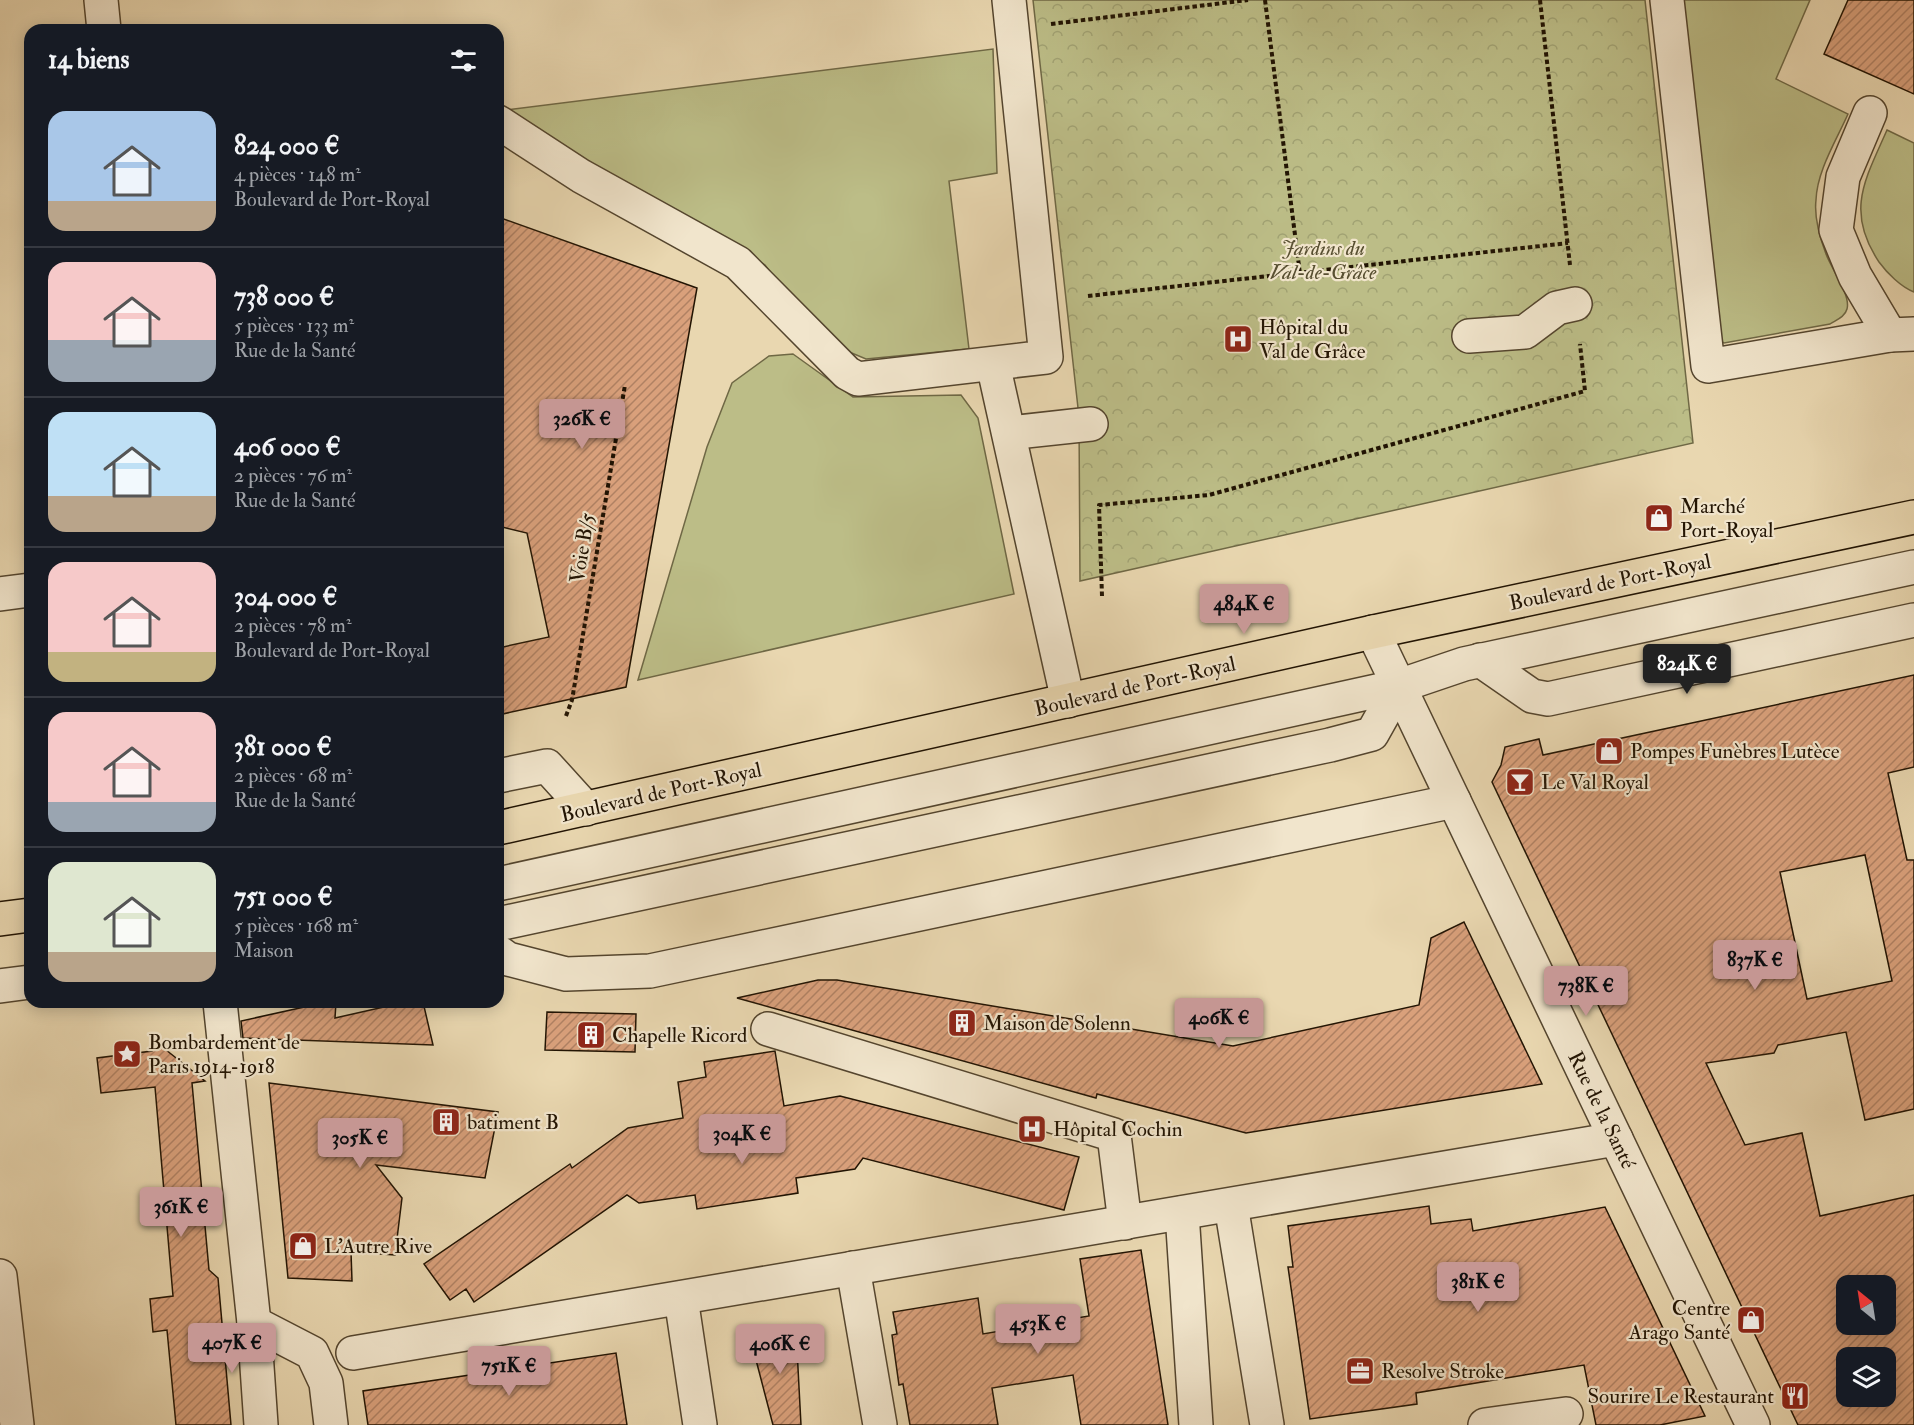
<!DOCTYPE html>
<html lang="fr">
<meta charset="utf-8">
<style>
:root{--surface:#171b24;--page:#242831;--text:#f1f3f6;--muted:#9ea1a6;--line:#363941;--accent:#c59692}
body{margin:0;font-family:"IM FELL Double Pica",serif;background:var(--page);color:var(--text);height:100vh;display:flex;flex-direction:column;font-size:22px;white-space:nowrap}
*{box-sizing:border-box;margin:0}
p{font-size:20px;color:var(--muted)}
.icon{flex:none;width:33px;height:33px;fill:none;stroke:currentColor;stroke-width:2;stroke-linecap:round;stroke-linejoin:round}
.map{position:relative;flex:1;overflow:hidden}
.details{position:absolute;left:24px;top:24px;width:480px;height:984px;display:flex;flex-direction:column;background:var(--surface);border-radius:18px;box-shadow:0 3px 15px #0003}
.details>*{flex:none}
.needle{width:39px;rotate:330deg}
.controls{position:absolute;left:1836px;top:1275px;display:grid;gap:12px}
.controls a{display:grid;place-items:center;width:60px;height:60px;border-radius:12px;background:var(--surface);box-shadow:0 3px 15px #0003;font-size:30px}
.price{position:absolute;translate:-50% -51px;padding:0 14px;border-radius:6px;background:var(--accent);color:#111;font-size:20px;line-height:39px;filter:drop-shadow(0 2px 3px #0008)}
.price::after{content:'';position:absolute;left:50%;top:36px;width:18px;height:14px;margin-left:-9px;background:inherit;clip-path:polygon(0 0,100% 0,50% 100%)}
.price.active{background:#222;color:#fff}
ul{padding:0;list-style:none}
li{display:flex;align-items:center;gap:18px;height:150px;padding:0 24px}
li+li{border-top:2px solid var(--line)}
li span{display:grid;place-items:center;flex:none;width:168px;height:120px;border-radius:18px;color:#555}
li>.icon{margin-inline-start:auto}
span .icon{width:72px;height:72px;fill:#fffc;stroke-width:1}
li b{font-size:26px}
h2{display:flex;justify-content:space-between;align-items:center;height:72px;padding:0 24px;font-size:26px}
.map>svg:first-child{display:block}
.green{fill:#bcbd87;stroke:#6f6845;stroke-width:1.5}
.park{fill:url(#park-crowns);stroke:#6f6845;stroke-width:1.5}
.building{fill:url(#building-hatch);stroke:#221403;stroke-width:1.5;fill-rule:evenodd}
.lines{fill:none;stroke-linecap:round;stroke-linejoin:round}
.minor-casing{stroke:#54452e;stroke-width:36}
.major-casing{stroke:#221403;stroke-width:36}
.path{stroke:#221403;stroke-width:4;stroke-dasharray:4.5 3;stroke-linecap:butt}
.minor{stroke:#f1e5cc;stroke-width:33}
.major{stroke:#e9d7b0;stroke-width:33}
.labels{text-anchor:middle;stroke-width:4.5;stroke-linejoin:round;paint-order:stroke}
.park-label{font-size:21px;font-style:italic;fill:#584f31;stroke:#f1e5cc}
.poi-label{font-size:21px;fill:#221403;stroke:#f1e5cc;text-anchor:start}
.street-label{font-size:21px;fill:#221403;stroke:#f1e5cc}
</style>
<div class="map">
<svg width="1914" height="1425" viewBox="0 0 1914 1425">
<defs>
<pattern id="park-crowns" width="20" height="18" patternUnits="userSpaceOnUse" patternTransform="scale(1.5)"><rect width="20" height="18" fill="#bcbd87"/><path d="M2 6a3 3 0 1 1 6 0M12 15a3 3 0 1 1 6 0" fill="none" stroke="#a1a273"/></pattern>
<pattern id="building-hatch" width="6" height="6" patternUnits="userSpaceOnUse" patternTransform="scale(1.5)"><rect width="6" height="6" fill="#d9a07b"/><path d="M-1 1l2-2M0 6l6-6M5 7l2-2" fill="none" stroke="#b08163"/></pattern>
</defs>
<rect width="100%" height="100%" fill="#e9d7b0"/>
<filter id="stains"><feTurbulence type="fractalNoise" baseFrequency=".00333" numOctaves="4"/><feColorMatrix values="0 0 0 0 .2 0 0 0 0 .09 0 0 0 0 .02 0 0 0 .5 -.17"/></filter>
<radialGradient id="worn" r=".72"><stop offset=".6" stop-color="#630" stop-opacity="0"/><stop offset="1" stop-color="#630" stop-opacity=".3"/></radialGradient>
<!-- green -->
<g class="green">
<path d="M1680 0H1810L1776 79 1848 114C1836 141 1817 171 1816 200 1814 217 1820 238 1826 254 1831 268 1851 295 1847 309 1845 317 1836 320 1830 324L1724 343 1717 338Z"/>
<polygon points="993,49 997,173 949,181 969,349 866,359 835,346 795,304 765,265 712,230 498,111"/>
<path d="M1887 130 1914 143V292C1901 287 1887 273 1879 262 1845 211 1865 180 1887 130Z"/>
<polygon points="793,354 853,397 961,395 978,418 1014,594 638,680 707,447 732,383 769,356"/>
</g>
<!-- park -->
<polygon class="park" points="1033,0 1645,0 1693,443 1080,581 1079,417"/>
<!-- building -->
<g class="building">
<polygon points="1848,0 1914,0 1914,94 1824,54"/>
<polygon points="498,217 697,288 626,687 498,715 498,648 549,637 527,533 498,526"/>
<path d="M1914 675V767L1888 773 1907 860H1914V1109L1865 1120 1846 1032 1778 1045 1774 1053 1706 1063 1745 1145 1802 1133 1820 1216 1914 1195V1425H1798L1492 782 1501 765 1505 747 1539 739 1543 755ZM1865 855 1892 981 1807 999 1780 872ZM1846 1286H1886V1324H1846ZM1846 1358H1886V1396H1846Z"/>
<polygon points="1464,922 1542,1084 1246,1133 1097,1094 1096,1098 737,998 818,980 837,980 1233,1046 1419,1005 1431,938"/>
<polygon points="327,1002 336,1002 335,1018 406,1002 423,1002 433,1045 243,1038 241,1021"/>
<polygon points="547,1012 636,1014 635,1052 545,1050"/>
<polygon points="151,1038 205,1081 192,1083 209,1270 218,1278 231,1425 176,1425 167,1330 153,1332 150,1299 173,1296 155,1087 101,1093 97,1058 152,1051"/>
<polygon points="775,1051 784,1106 840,1096 1079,1157 1064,1210 863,1158 855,1169 796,1178 798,1193 697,1209 695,1195 639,1203 627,1195 474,1302 466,1289 450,1300 424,1264 570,1164 572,1168 628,1128 683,1118 678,1082 706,1077 704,1062"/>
<polygon points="269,1083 498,1112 485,1178 376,1165 402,1198 395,1255 351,1252 352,1281 288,1278"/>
<polygon points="1429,1206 1431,1224 1471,1219 1473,1231 1605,1207 1705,1416 1660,1425 1596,1425 1584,1365 1416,1393 1417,1404 1310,1419 1288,1267 1293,1267 1288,1226"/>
<polygon points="1141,1250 1168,1425 1081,1425 1073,1375 992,1388 998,1425 910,1425 903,1384 899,1385 892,1335 897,1334 893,1312 978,1298 983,1334 1089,1316 1080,1259"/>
<polygon points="796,1330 801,1425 773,1425 750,1337"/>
<polygon points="616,1353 627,1425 368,1425 363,1391"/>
</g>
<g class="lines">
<!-- minor casing -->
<g class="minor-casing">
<g id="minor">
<polyline points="101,0 104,30"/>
<polyline points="1667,0 1708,366 1890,335"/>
<polyline points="1870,113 1843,177 1836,230 1855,276 1890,335 1914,334"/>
<polyline points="498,122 581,176 738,263 847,373 858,379 1046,357 1009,0"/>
<polyline points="1469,336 1525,332 1557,308 1575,304"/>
<polyline points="993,364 1068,701"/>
<polyline points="1009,433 1091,424"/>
<polyline points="0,594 30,590"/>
<polyline points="1373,632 1753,1425"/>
<polyline points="1480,660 1532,696 1548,699 1914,620"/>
<polyline points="498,776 547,766 586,809"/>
<polyline points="498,884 1399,686 1464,664 1914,567"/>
<polyline points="498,924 1330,745 1372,734 1399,686"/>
<polyline points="498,952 508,959 566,974 650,971 1454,801"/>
<polyline points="0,986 30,982"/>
<polyline points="220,1002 254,1323 261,1425"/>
<polyline points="768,1029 1114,1135 1125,1223"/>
<polyline points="1231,1205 1267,1425"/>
<polyline points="1182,1213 1196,1425"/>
<polyline points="853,1268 880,1425"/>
<polyline points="0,1276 17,1425"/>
<polyline points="681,1298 700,1425"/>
<polyline points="254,1323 312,1353 326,1383 331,1425"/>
<polyline points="353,1353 1616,1139"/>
<polyline points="1485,1425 1566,1414"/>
</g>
</g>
<!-- major casing -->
<g class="major-casing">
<g id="major">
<polyline points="498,828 1373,632 1914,517"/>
<polyline points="0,919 30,915"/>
</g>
</g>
<!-- path -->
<g class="path">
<polyline points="1265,0 1300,274"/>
<polyline points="1540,0 1570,265"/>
<polyline points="1051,24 1248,0"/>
<polyline points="1088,296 1568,243"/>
<polyline points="1102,596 1099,505 1209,495 1585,391 1580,344"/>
<polyline points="566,716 572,700 625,385"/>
</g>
<!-- minor -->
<use href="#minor" class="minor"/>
<!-- major -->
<use href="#major" class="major"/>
</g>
<!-- icons -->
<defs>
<g id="hospital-square" transform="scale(1.5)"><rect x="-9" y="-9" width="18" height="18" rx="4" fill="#8f2418" stroke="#f1e5cc"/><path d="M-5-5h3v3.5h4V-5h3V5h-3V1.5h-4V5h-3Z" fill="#fff"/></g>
<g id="shop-square" transform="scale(1.5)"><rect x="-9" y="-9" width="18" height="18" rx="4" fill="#8f2418" stroke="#f1e5cc"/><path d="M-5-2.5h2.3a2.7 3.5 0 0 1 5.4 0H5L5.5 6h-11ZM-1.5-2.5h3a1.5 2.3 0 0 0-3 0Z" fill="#fff"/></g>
<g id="bar-square" transform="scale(1.5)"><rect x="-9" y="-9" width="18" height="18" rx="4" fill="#8f2418" stroke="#f1e5cc"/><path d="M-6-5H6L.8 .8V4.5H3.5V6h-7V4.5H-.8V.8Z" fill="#fff"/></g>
<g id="building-square" transform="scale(1.5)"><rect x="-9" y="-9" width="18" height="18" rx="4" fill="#8f2418" stroke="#f1e5cc"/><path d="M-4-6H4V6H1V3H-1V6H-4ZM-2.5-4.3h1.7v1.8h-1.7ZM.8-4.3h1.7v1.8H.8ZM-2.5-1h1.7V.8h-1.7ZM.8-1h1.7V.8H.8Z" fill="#fff"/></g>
<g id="sight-square" transform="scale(1.5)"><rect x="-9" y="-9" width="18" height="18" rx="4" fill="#8f2418" stroke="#f1e5cc"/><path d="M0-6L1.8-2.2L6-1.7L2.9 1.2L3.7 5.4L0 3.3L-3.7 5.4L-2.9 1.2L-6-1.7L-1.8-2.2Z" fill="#fff"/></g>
<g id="office-square" transform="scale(1.5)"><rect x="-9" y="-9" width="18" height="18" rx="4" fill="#8f2418" stroke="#f1e5cc"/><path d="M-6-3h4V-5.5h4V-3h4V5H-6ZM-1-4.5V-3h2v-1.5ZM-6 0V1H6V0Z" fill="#fff"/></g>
<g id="restaurant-square" transform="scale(1.5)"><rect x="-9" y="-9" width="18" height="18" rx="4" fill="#8f2418" stroke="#f1e5cc"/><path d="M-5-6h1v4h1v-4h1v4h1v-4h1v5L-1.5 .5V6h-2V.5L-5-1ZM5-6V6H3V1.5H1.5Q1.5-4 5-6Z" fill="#fff"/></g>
</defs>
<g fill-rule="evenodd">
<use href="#hospital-square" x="1238" y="339"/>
<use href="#shop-square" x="1659" y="518"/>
<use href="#shop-square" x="1609" y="751"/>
<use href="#bar-square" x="1520" y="782"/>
<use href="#building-square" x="962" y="1023"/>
<use href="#building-square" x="591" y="1035"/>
<use href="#sight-square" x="127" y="1054"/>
<use href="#building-square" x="446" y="1122"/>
<use href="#hospital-square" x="1032" y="1129"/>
<use href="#shop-square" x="303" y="1246"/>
<use href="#shop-square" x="1751" y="1320"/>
<use href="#office-square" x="1360" y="1371"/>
<use href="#restaurant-square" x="1795" y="1396"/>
</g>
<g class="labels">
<!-- park labels -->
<g class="park-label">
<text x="1323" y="255">Jardins du<tspan x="1323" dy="24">Val-de-Grâce</tspan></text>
</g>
<!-- poi labels -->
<g class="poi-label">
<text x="1259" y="334">Hôpital du<tspan x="1259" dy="24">Val de Grâce</tspan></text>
<text x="1680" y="513">Marché<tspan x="1680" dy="24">Port-Royal</tspan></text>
<text x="1630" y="758">Pompes Funèbres Lutèce</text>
<text x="1541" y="789">Le Val Royal</text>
<text x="983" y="1030">Maison de Solenn</text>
<text x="612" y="1042">Chapelle Ricord</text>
<text x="148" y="1049">Bombardement de<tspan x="148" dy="24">Paris 1914-1918</tspan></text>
<text x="467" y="1129">batiment B</text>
<text x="1053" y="1136">Hôpital Cochin</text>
<text x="324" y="1253">L'Autre Rive</text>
<text x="1730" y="1315" text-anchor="end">Centre<tspan x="1730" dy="24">Arago Santé</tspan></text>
<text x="1381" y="1378">Resolve Stroke</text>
<text x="1774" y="1403" text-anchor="end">Sourire Le Restaurant</text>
</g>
<!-- street labels -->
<g class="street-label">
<text transform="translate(582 548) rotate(-81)" y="7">Voie B/5</text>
<text transform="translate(1610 582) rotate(-12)" y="7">Boulevard de Port-Royal</text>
<text transform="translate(1135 686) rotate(-13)" y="7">Boulevard de Port-Royal</text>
<text transform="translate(661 792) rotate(-13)" y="7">Boulevard de Port-Royal</text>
<text transform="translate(1602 1110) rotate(64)" y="7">Rue de la Santé</text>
</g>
</g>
<rect width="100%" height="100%" filter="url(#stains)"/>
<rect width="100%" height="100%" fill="url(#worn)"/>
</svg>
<div class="controls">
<a><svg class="needle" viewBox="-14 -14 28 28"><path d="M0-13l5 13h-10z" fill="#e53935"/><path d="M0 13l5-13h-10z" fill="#9ea1a6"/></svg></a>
<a><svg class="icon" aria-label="layers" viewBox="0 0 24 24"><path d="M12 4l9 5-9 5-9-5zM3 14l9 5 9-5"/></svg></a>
</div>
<b class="price" style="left:582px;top:450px">326K €</b>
<b class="price" style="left:1244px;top:635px">484K €</b>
<b class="price active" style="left:1687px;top:695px">824K €</b>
<b class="price" style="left:1755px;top:991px">837K €</b>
<b class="price" style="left:1586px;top:1017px">738K €</b>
<b class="price" style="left:1219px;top:1049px">406K €</b>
<b class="price" style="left:742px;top:1165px">304K €</b>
<b class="price" style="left:360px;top:1169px">305K €</b>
<b class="price" style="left:181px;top:1238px">361K €</b>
<b class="price" style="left:1478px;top:1313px">381K €</b>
<b class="price" style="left:1038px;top:1355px">453K €</b>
<b class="price" style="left:232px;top:1374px">407K €</b>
<b class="price" style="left:780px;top:1375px">406K €</b>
<b class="price" style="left:509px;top:1397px">751K €</b>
<section class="details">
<h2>14 biens<svg class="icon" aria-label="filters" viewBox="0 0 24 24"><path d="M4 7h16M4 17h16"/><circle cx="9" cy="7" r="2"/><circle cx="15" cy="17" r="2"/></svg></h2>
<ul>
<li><span style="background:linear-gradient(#a9c7e8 75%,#b9a48a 0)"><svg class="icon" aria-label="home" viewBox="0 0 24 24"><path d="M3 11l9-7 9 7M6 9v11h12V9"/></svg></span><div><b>824 000 €</b><p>4 pièces · 148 m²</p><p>Boulevard de Port-Royal</p></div></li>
<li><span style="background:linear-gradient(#f6c9c9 65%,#9aa5b1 0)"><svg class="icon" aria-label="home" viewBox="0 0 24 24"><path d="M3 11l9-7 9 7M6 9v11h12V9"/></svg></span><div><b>738 000 €</b><p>5 pièces · 133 m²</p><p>Rue de la Santé</p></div></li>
<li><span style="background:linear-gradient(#bfe0f5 70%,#b9a48a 0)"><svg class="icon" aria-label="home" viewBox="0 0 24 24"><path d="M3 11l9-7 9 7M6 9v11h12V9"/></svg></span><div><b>406 000 €</b><p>2 pièces · 76 m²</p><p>Rue de la Santé</p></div></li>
<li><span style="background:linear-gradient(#f6c9c9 75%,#c2b280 0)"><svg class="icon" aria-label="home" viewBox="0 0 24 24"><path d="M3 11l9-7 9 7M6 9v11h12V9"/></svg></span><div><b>304 000 €</b><p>2 pièces · 78 m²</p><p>Boulevard de Port-Royal</p></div></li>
<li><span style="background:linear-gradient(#f6c9c9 75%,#9aa5b1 0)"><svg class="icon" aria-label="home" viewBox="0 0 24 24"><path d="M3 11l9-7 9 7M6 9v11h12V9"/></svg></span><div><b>381 000 €</b><p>2 pièces · 68 m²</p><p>Rue de la Santé</p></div></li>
<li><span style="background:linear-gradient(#dfe7d0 75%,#b9a48a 0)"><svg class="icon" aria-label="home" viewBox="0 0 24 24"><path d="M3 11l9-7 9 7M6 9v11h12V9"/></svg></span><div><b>751 000 €</b><p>5 pièces · 168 m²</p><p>Maison</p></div></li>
</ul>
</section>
</div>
